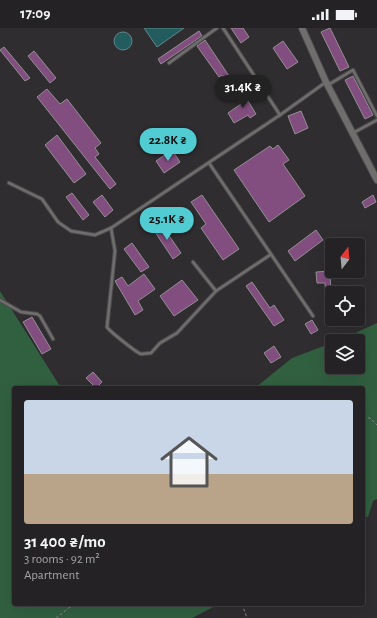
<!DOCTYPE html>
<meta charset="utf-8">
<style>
:root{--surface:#242224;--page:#2c2a2c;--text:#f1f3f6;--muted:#a3a4a6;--line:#413f41;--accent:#51ccd2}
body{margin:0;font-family:"Alegreya Sans",sans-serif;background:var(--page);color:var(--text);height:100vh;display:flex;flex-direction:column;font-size:15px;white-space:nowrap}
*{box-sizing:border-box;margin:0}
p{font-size:13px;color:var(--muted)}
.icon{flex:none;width:22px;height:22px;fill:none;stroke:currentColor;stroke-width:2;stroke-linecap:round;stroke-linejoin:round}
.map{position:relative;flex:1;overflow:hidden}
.details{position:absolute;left:12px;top:358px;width:353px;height:220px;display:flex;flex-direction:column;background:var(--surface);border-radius:4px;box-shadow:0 4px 16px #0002,0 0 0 1px var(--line)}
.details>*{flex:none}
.needle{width:26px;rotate:16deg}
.fabs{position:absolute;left:325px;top:210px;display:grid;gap:8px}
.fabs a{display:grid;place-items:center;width:40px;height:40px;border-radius:4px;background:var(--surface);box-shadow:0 4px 16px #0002,0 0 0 1px var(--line);font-size:20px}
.price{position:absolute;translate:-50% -34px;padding:0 9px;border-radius:14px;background:var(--accent);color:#111;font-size:13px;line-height:26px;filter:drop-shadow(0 1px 2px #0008)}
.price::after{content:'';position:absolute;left:50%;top:24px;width:12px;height:9px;margin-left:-6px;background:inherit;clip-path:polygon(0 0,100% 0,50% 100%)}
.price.active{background:#222;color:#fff}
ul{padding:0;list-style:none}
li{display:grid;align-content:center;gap:8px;height:212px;padding:0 12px}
li span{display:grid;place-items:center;height:124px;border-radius:4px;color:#555}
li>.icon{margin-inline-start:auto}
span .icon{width:72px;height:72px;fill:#fffc;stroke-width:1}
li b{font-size:17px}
.status{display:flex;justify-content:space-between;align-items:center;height:28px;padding:0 20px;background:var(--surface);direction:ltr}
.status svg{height:11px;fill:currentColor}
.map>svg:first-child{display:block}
.green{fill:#316040}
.water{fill:#225c5f;stroke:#5f8789}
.building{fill:#824d7f;stroke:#938f93}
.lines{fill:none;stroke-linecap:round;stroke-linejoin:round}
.service-casing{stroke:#4e4b4e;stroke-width:4.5}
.tertiary-casing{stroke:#4e4b4e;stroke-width:8}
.path{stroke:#878587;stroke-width:1;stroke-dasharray:3 2;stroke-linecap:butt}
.service{stroke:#706e6d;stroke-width:2.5}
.tertiary{stroke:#706e6d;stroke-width:6}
</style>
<div class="status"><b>17:09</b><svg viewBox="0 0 49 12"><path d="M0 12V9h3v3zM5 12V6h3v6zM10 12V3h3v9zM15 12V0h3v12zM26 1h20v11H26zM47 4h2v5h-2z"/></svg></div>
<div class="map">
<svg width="377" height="590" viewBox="0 0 377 590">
<rect width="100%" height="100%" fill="#302d30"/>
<!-- green -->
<g class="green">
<polygon points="0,263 61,360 14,360 14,576 219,576 192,590 0,590"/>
<polygon points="377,295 377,471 373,473 368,489 363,488 363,360 255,360 292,330 332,315 332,339 358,339 358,313 338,313"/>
</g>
<!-- water -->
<g class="water">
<polygon points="144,0 184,0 157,19"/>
<circle cx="123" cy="13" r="9"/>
</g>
<!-- building -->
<g class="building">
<polygon points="231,0 243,0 249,9 241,15"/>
<polygon points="330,0 349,39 340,43 321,4"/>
<polygon points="199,3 202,8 161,36 158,31"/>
<polygon points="205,12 235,57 231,60 222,47 219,49 197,18"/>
<polygon points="283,13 298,34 287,41 273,20"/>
<polygon points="4,19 30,50 25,53 0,22"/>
<polygon points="34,23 56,50 50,55 28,28"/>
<polygon points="353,48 373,87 365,91 345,52"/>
<polygon points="47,61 60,76 67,71 101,115 95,120 99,126 95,129 116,156 110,161 37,69"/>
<polygon points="250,65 253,70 248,73 256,86 250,90 248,87 234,95 228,85 241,76 238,72"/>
<polygon points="301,83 308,100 295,106 288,88"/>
<polygon points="57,107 86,146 74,155 45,117"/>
<polygon points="278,117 289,132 283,136 305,168 269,194 234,142 270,118 273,121"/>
<polygon points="172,122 180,134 164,145 156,133"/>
<polygon points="72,165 89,187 83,192 66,169"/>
<polygon points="102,167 113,182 105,189 93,174"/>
<polygon points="202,167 239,221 223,232 201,200 206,196 191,174"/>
<polygon points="373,167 376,174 365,180 362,174"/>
<polygon points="161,196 181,225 173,231 153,201"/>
<polygon points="316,202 323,212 295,233 288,223"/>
<polygon points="132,215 149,239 141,244 124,221"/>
<polygon points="330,243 332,292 327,292 325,255 317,255 316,244"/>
<polygon points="144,246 155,261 138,273 143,282 135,287 115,253 122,249 128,258"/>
<polygon points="182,252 198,272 174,288 160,268"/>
<polygon points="252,254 270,280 274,277 284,292 274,298 246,258"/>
<polygon points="32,289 51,321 42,326 23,294"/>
<polygon points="312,292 318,302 311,306 305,296"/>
<polygon points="274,318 281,329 271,335 264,325"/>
<polygon points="93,344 102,354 96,360 86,350"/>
</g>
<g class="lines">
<!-- service casing -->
<g class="service-casing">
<g id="service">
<polyline points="223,0 280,87"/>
<polyline points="169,35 217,0"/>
<polyline points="328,57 353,42 377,88"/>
<polyline points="353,105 377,92"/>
<polyline points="209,135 313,288"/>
<polyline points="9,155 42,171 58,194 71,203 95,207 111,200 280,87 326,54"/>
<path d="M111 200 115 223 107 299C108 302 137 325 141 326L151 325 160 315 177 305 216 263 270 227"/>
<polyline points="193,234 216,263"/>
<polyline points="0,272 21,284 37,286 40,288 53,311"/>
</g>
</g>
<!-- tertiary casing -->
<g class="tertiary-casing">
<polyline id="tertiary" points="302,0 326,54 377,152"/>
</g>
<!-- path -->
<g class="path">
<polyline points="363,390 370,390 377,397"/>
<polyline points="242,576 247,590"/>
<polyline points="56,590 74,576"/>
</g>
<!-- service -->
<use href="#service" class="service"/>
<!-- tertiary -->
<use href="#tertiary" class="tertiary"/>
</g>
</svg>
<div class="fabs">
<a><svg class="needle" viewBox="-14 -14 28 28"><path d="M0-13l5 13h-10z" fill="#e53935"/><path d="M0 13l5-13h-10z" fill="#a3a4a6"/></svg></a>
<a><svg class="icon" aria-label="locate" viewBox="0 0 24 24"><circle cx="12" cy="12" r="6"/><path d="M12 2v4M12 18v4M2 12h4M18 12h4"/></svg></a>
<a><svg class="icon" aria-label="layers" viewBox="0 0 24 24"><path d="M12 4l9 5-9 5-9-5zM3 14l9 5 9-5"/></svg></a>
</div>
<b class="price active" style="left:243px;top:81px">31.4K ₴</b>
<b class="price" style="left:168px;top:134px">22.8K ₴</b>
<b class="price" style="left:167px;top:213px">25.1K ₴</b>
<section class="details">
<ul>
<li><span style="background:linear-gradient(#c9d6e8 60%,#b9a48a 0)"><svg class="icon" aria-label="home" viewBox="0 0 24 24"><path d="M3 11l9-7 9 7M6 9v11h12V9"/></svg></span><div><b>31 400 ₴/mo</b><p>3 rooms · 92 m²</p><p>Apartment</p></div></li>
</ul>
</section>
</div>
